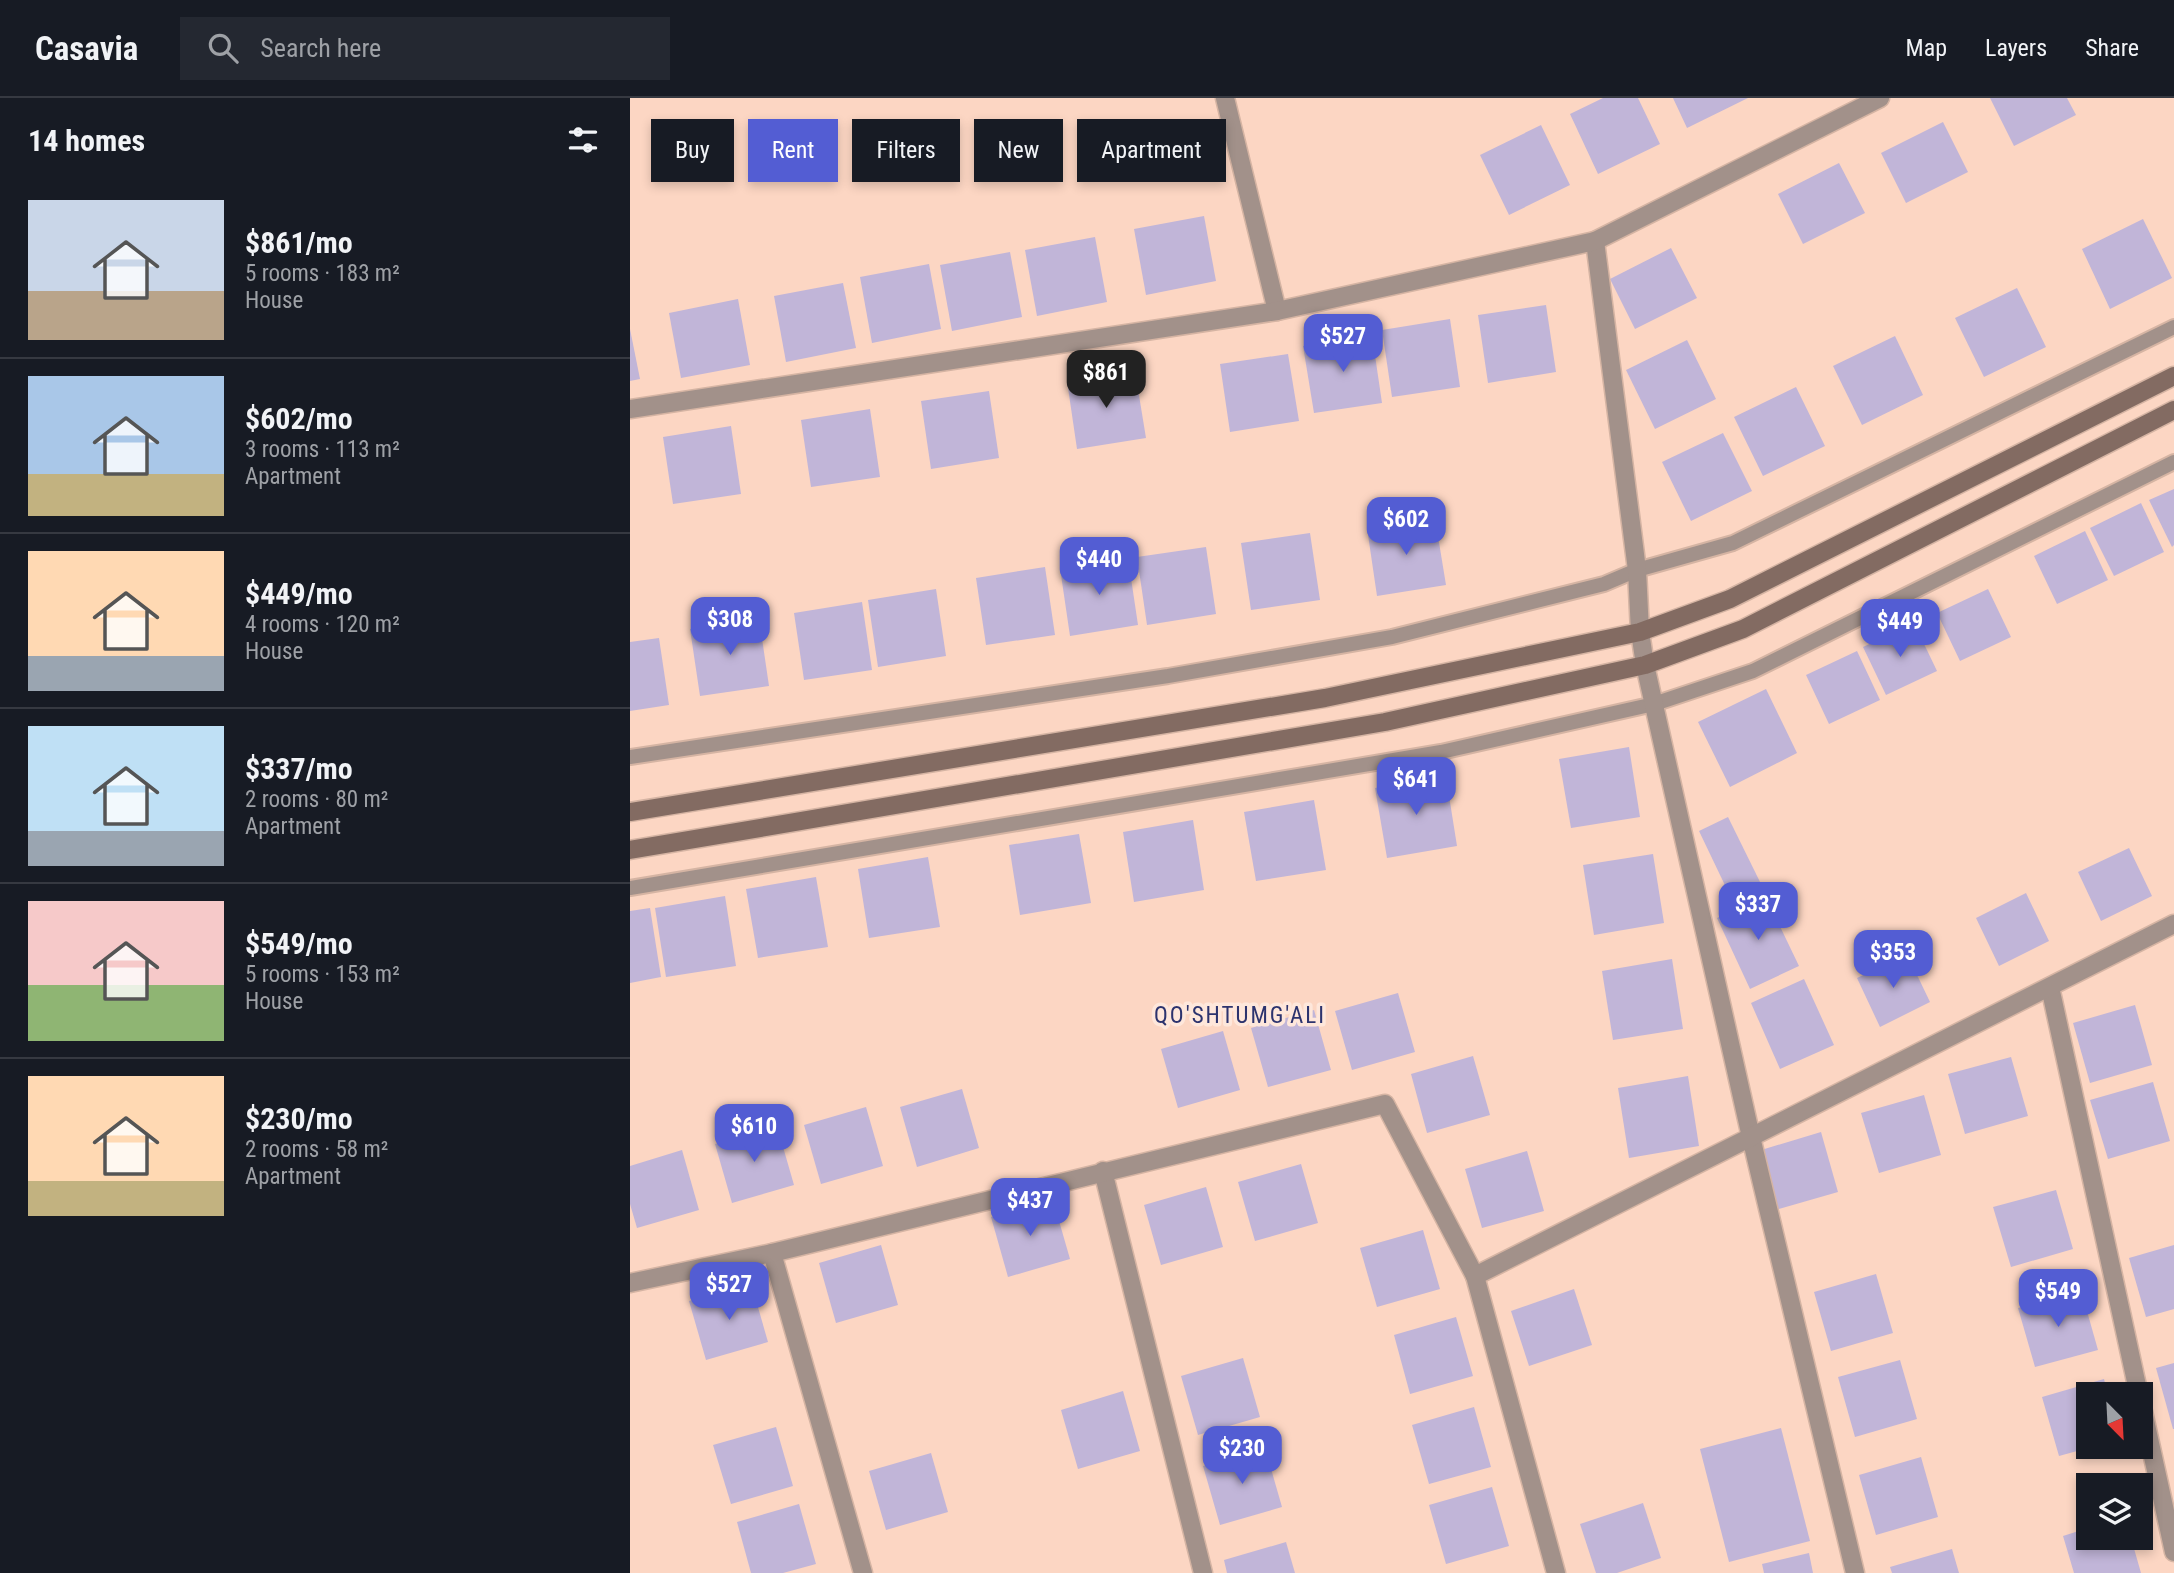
<!DOCTYPE html>
<meta charset="utf-8">
<style>
:root{--surface:#171b24;--page:#242831;--text:#f1f3f6;--muted:#9ea1a6;--line:#363941;--accent:#535dd3}
body{margin:0;font-family:"Roboto Condensed",sans-serif;background:var(--page);color:var(--text);height:100vh;display:flex;flex-direction:column;font-size:26px;white-space:nowrap}
*{box-sizing:border-box;margin:0}
p{font-size:23px;color:var(--muted)}
.icon{flex:none;width:38px;height:38px;fill:none;stroke:currentColor;stroke-width:2;stroke-linecap:round;stroke-linejoin:round}
.map{position:relative;flex:1;overflow:hidden}
.drawer{display:flex;flex-direction:column;background:var(--surface);width:630px}
.drawer>*{flex:none}
.guide{position:absolute;left:21px;top:21px;width:665px;height:63px;display:flex;gap:14px}
.needle{width:46px;rotate:156deg}
.controls{position:absolute;left:1446px;top:1284px;display:grid;gap:14px}
.controls a{display:grid;place-items:center;width:77px;height:77px;border-radius:0px;background:var(--surface);box-shadow:0 4px 10px #0003;font-size:35px}
.price{position:absolute;translate:-50% -60px;padding:0 16px;border-radius:14px;background:var(--accent);color:#fff;font-size:23px;line-height:46px;filter:drop-shadow(0 2px 4px #0008)}
.price::after{content:'';position:absolute;left:50%;top:42px;width:21px;height:16px;margin-left:-10px;background:inherit;clip-path:polygon(0 0,100% 0,50% 100%)}
.price.selected{background:#222;color:#fff}
ul{padding:0;list-style:none}
li{display:flex;align-items:center;gap:21px;height:175px;padding:0 28px}
li+li{border-top:2px solid var(--line)}
li span{display:grid;place-items:center;flex:none;width:196px;height:140px;border-radius:0px;color:#555}
li>.icon{margin-inline-start:auto}
span .icon{width:84px;height:84px;fill:#fffc;stroke-width:1}
li b{font-size:30px}
h2{display:flex;justify-content:space-between;align-items:center;height:84px;padding:0 28px;font-size:30px}
.pill{padding:0 24px;border-radius:0px;background:var(--surface);box-shadow:0 4px 10px #0003;font-size:24px;line-height:63px}
.pill.selected{background:var(--accent);color:#fff}
header{display:flex;align-items:center;gap:42px;box-sizing:border-box;height:98px;padding:0 35px;background:var(--surface);border-bottom:2px solid var(--line)}
header strong{font-size:33px}
nav{display:flex;gap:38px;margin-inline-start:auto;font-size:24px}
.search{width:490px;height:63px;background:var(--page);display:flex;align-items:center;gap:18px;box-sizing:border-box;padding:0 24px;border-radius:0px;color:var(--muted);font-size:26px}
main{display:flex;flex:1;min-height:0}
.map>svg:first-child{display:block}
.building{fill:#c1b5d8}
.lines{fill:none;stroke-linecap:round;stroke-linejoin:round}
.lane-casing{stroke:#d5b4a3;stroke-width:18}
.street-casing{stroke:#d5b4a3;stroke-width:21}
.secondary-casing{stroke:#d5b4a3;stroke-width:21}
.lane{stroke:#a2918a;stroke-width:14}
.street{stroke:#a2918a;stroke-width:18}
.secondary{stroke:#836b62;stroke-width:18}
.labels{text-anchor:middle;stroke-width:7;stroke-linejoin:round;paint-order:stroke}
.quarter-label{font-size:23px;letter-spacing:2px;fill:#2c336e;stroke:#fee7db}
</style>
<header>
<strong>Casavia</strong>
<div class="search"><svg class="icon" aria-label="search" viewBox="0 0 24 24"><circle cx="10" cy="10" r="6"/><path d="M15 15l6 6"/></svg>Search here</div>
<nav><a>Map</a><a>Layers</a><a>Share</a></nav>
</header>
<main>
<section class="drawer">
<h2>14 homes<svg class="icon" aria-label="filters" viewBox="0 0 24 24"><path d="M4 7h16M4 17h16"/><circle cx="9" cy="7" r="2"/><circle cx="15" cy="17" r="2"/></svg></h2>
<ul>
<li><span style="background:linear-gradient(#c9d6e8 65%,#b9a48a 0)"><svg class="icon" aria-label="home" viewBox="0 0 24 24"><path d="M3 11l9-7 9 7M6 9v11h12V9"/></svg></span><div><b>$861/mo</b><p>5 rooms · 183 m²</p><p>House</p></div></li>
<li><span style="background:linear-gradient(#a9c7e8 70%,#c2b280 0)"><svg class="icon" aria-label="home" viewBox="0 0 24 24"><path d="M3 11l9-7 9 7M6 9v11h12V9"/></svg></span><div><b>$602/mo</b><p>3 rooms · 113 m²</p><p>Apartment</p></div></li>
<li><span style="background:linear-gradient(#ffd9b3 75%,#9aa5b1 0)"><svg class="icon" aria-label="home" viewBox="0 0 24 24"><path d="M3 11l9-7 9 7M6 9v11h12V9"/></svg></span><div><b>$449/mo</b><p>4 rooms · 120 m²</p><p>House</p></div></li>
<li><span style="background:linear-gradient(#bfe0f5 75%,#9aa5b1 0)"><svg class="icon" aria-label="home" viewBox="0 0 24 24"><path d="M3 11l9-7 9 7M6 9v11h12V9"/></svg></span><div><b>$337/mo</b><p>2 rooms · 80 m²</p><p>Apartment</p></div></li>
<li><span style="background:linear-gradient(#f6c9c9 60%,#8fb573 0)"><svg class="icon" aria-label="home" viewBox="0 0 24 24"><path d="M3 11l9-7 9 7M6 9v11h12V9"/></svg></span><div><b>$549/mo</b><p>5 rooms · 153 m²</p><p>House</p></div></li>
<li><span style="background:linear-gradient(#ffd9b3 75%,#c2b280 0)"><svg class="icon" aria-label="home" viewBox="0 0 24 24"><path d="M3 11l9-7 9 7M6 9v11h12V9"/></svg></span><div><b>$230/mo</b><p>2 rooms · 58 m²</p><p>Apartment</p></div></li>
</ul>
</section>
<div class="map">
<svg width="1544" height="1475" viewBox="0 0 1544 1475">
<rect width="100%" height="100%" fill="#fcd6c3"/>
<!-- building -->
<g class="building">
<polygon points="973,0 1008,0 1030,46 968,76 940,16"/>
<polygon points="1043,0 1118,0 1057,30"/>
<polygon points="1360,0 1437,0 1446,17 1384,48"/>
<polygon points="1313,24 1338,74 1276,105 1251,55"/>
<polygon points="911,27 940,87 879,117 850,57"/>
<polygon points="1209,65 1235,115 1173,146 1148,96"/>
<polygon points="574,118 586,183 516,197 504,131"/>
<polygon points="1513,121 1542,180 1480,211 1452,151"/>
<polygon points="465,139 477,204 407,218 395,152"/>
<polygon points="1041,150 1067,200 1005,231 980,181"/>
<polygon points="380,154 392,219 322,233 310,167"/>
<polygon points="299,166 311,231 242,245 230,179"/>
<polygon points="213,185 226,250 156,264 144,198"/>
<polygon points="1387,190 1416,249 1354,279 1325,220"/>
<polygon points="108,201 120,267 51,280 39,215"/>
<polygon points="916,207 926,274 858,285 848,217"/>
<polygon points="820,221 830,289 762,299 752,232"/>
<polygon points="0,231 10,281 0,283"/>
<polygon points="742,237 752,305 684,315 673,248"/>
<polygon points="1265,238 1293,297 1232,327 1203,268"/>
<polygon points="1057,242 1086,301 1025,331 996,272"/>
<polygon points="658,256 669,323 600,334 590,266"/>
<polygon points="505,273 516,340 447,351 437,283"/>
<polygon points="1166,289 1195,348 1133,378 1104,319"/>
<polygon points="359,293 369,360 301,371 291,303"/>
<polygon points="240,311 250,379 181,389 171,322"/>
<polygon points="101,328 111,396 43,406 33,339"/>
<polygon points="1093,335 1122,393 1061,423 1032,364"/>
<polygon points="1544,391 1544,447 1542,449 1519,402"/>
<polygon points="1511,405 1534,454 1484,478 1460,430"/>
<polygon points="805,420 816,487 747,498 737,430"/>
<polygon points="1455,433 1478,482 1427,506 1404,458"/>
<polygon points="680,435 690,502 621,512 611,445"/>
<polygon points="576,449 586,516 517,527 507,459"/>
<polygon points="498,460 508,527 440,538 430,470"/>
<polygon points="415,469 425,537 356,547 346,480"/>
<polygon points="306,491 316,558 248,569 238,502"/>
<polygon points="1358,491 1381,539 1330,563 1307,515"/>
<polygon points="232,504 242,572 174,582 164,515"/>
<polygon points="129,520 139,588 70,598 60,531"/>
<polygon points="1284,525 1307,573 1256,597 1233,549"/>
<polygon points="29,540 39,607 0,613 0,544"/>
<polygon points="1227,553 1250,602 1199,626 1176,577"/>
<polygon points="1136,591 1167,655 1100,689 1068,624"/>
<polygon points="999,649 1010,719 941,730 929,661"/>
<polygon points="816,679 827,748 757,760 745,690"/>
<polygon points="684,702 696,772 626,783 614,714"/>
<polygon points="1098,719 1132,788 1102,802 1069,733"/>
<polygon points="563,722 574,792 504,804 493,734"/>
<polygon points="449,736 461,805 390,817 379,747"/>
<polygon points="1499,750 1522,798 1471,823 1448,774"/>
<polygon points="1023,756 1034,825 964,837 953,767"/>
<polygon points="298,759 310,829 239,840 228,771"/>
<polygon points="186,779 198,849 128,860 116,791"/>
<polygon points="1396,795 1419,843 1369,868 1346,820"/>
<polygon points="1135,797 1169,868 1120,891 1087,820"/>
<polygon points="95,798 106,868 36,879 25,810"/>
<polygon points="20,810 31,879 0,885 0,813"/>
<polygon points="1277,856 1300,904 1250,929 1227,880"/>
<polygon points="1042,861 1053,931 983,942 972,873"/>
<polygon points="1174,881 1204,947 1150,971 1121,905"/>
<polygon points="768,895 785,954 722,972 705,913"/>
<polygon points="1505,907 1522,967 1460,985 1443,925"/>
<polygon points="684,912 701,972 638,989 621,930"/>
<polygon points="593,933 610,992 548,1010 531,951"/>
<polygon points="843,958 860,1017 797,1035 781,976"/>
<polygon points="1381,959 1398,1018 1335,1036 1318,976"/>
<polygon points="1058,978 1069,1048 999,1060 988,990"/>
<polygon points="1523,984 1540,1043 1478,1061 1460,1002"/>
<polygon points="332,991 349,1050 287,1069 270,1009"/>
<polygon points="1294,997 1311,1057 1249,1075 1231,1015"/>
<polygon points="236,1009 253,1068 191,1086 174,1027"/>
<polygon points="147,1028 164,1087 102,1105 85,1046"/>
<polygon points="1191,1034 1208,1094 1145,1112 1128,1053"/>
<polygon points="52,1052 69,1112 7,1130 0,1106 0,1068"/>
<polygon points="897,1053 914,1113 852,1130 835,1071"/>
<polygon points="671,1066 688,1125 625,1143 608,1084"/>
<polygon points="576,1089 593,1149 531,1167 514,1107"/>
<polygon points="1426,1092 1443,1151 1381,1169 1363,1109"/>
<polygon points="423,1102 440,1161 378,1179 361,1119"/>
<polygon points="793,1132 810,1191 747,1209 730,1150"/>
<polygon points="251,1147 268,1207 206,1225 189,1165"/>
<polygon points="1544,1147 1544,1211 1516,1219 1499,1160"/>
<polygon points="1246,1176 1263,1235 1201,1253 1184,1194"/>
<polygon points="121,1185 138,1244 76,1262 59,1203"/>
<polygon points="944,1191 962,1247 899,1268 881,1213"/>
<polygon points="1451,1192 1468,1252 1405,1269 1388,1210"/>
<polygon points="826,1219 843,1278 780,1296 764,1237"/>
<polygon points="613,1260 630,1319 568,1337 551,1278"/>
<polygon points="1270,1262 1287,1321 1225,1339 1208,1279"/>
<polygon points="1544,1265 1544,1331 1543,1331 1526,1270"/>
<polygon points="1474,1281 1478,1297 1458,1297 1458,1350 1429,1358 1412,1299"/>
<polygon points="493,1293 510,1353 448,1371 431,1312"/>
<polygon points="844,1309 861,1369 799,1386 782,1327"/>
<polygon points="146,1329 163,1388 101,1406 83,1347"/>
<polygon points="1151,1330 1180,1443 1099,1464 1070,1351"/>
<polygon points="635,1350 652,1409 590,1427 573,1368"/>
<polygon points="301,1355 318,1414 256,1432 239,1373"/>
<polygon points="1291,1359 1308,1419 1246,1437 1229,1377"/>
<polygon points="862,1389 879,1448 816,1466 799,1407"/>
<polygon points="1013,1405 1031,1460 987,1475 966,1475 950,1426"/>
<polygon points="169,1406 186,1466 153,1475 121,1475 107,1424"/>
<polygon points="1458,1430 1458,1440 1501,1440 1511,1475 1444,1475 1433,1438"/>
<polygon points="656,1444 665,1475 597,1475 594,1462"/>
<polygon points="1322,1451 1329,1475 1262,1475 1260,1469"/>
<polygon points="1179,1455 1183,1475 1134,1475 1132,1466"/>
</g>
<g class="lines">
<!-- lane casing -->
<g class="lane-casing">
<g id="lane">
<polyline points="0,659 538,578 762,539 974,486 1007,472 1103,445 1544,229"/>
<polyline points="0,790 811,654 1024,606 1123,573 1544,364"/>
</g>
</g>
<!-- street casing -->
<g class="street-casing">
<g id="street">
<polyline points="595,0 647,213"/>
<polyline points="965,143 1007,472 1010,534 1015,567 1121,1039 1225,1475"/>
<polyline points="0,311 647,213 965,143 1250,0"/>
<polyline points="1420,889 1509,1297"/>
<polyline points="473,1073 573,1475"/>
<polyline points="142,1155 233,1475"/>
<polyline points="0,1185 142,1155 755,1006 845,1178"/>
<polyline points="1510,1300 1544,1454"/>
<polyline points="926,1475 845,1178 1544,826"/>
</g>
</g>
<!-- secondary casing -->
<g class="secondary-casing">
<g id="secondary">
<polyline points="0,714 695,600 1010,534 1100,501 1544,278"/>
<polyline points="0,752 755,624 1015,567 1113,531 1544,312"/>
</g>
</g>
<!-- lane -->
<use href="#lane" class="lane"/>
<!-- street -->
<use href="#street" class="street"/>
<!-- secondary -->
<use href="#secondary" class="secondary"/>
</g>
<g class="labels">
<!-- quarter labels -->
<g class="quarter-label">
<text x="610" y="925">QO'SHTUMG'ALI</text>
</g>
</g>
</svg>
<div class="controls">
<a><svg class="needle" viewBox="-14 -14 28 28"><path d="M0-13l5 13h-10z" fill="#e53935"/><path d="M0 13l5-13h-10z" fill="#9ea1a6"/></svg></a>
<a><svg class="icon" aria-label="layers" viewBox="0 0 24 24"><path d="M12 4l9 5-9 5-9-5zM3 14l9 5 9-5"/></svg></a>
</div>
<b class="price" style="left:713px;top:276px">$527</b>
<b class="price selected" style="left:476px;top:312px">$861</b>
<b class="price" style="left:776px;top:459px">$602</b>
<b class="price" style="left:469px;top:499px">$440</b>
<b class="price" style="left:100px;top:559px">$308</b>
<b class="price" style="left:1270px;top:561px">$449</b>
<b class="price" style="left:786px;top:719px">$641</b>
<b class="price" style="left:1128px;top:844px">$337</b>
<b class="price" style="left:1263px;top:892px">$353</b>
<b class="price" style="left:124px;top:1066px">$610</b>
<b class="price" style="left:400px;top:1140px">$437</b>
<b class="price" style="left:99px;top:1224px">$527</b>
<b class="price" style="left:1428px;top:1231px">$549</b>
<b class="price" style="left:612px;top:1388px">$230</b>
<div class="guide">
<a class="pill">Buy</a>
<a class="pill selected">Rent</a>
<a class="pill">Filters</a>
<a class="pill">New</a>
<a class="pill">Apartment</a>
</div>
</div>
</main>
